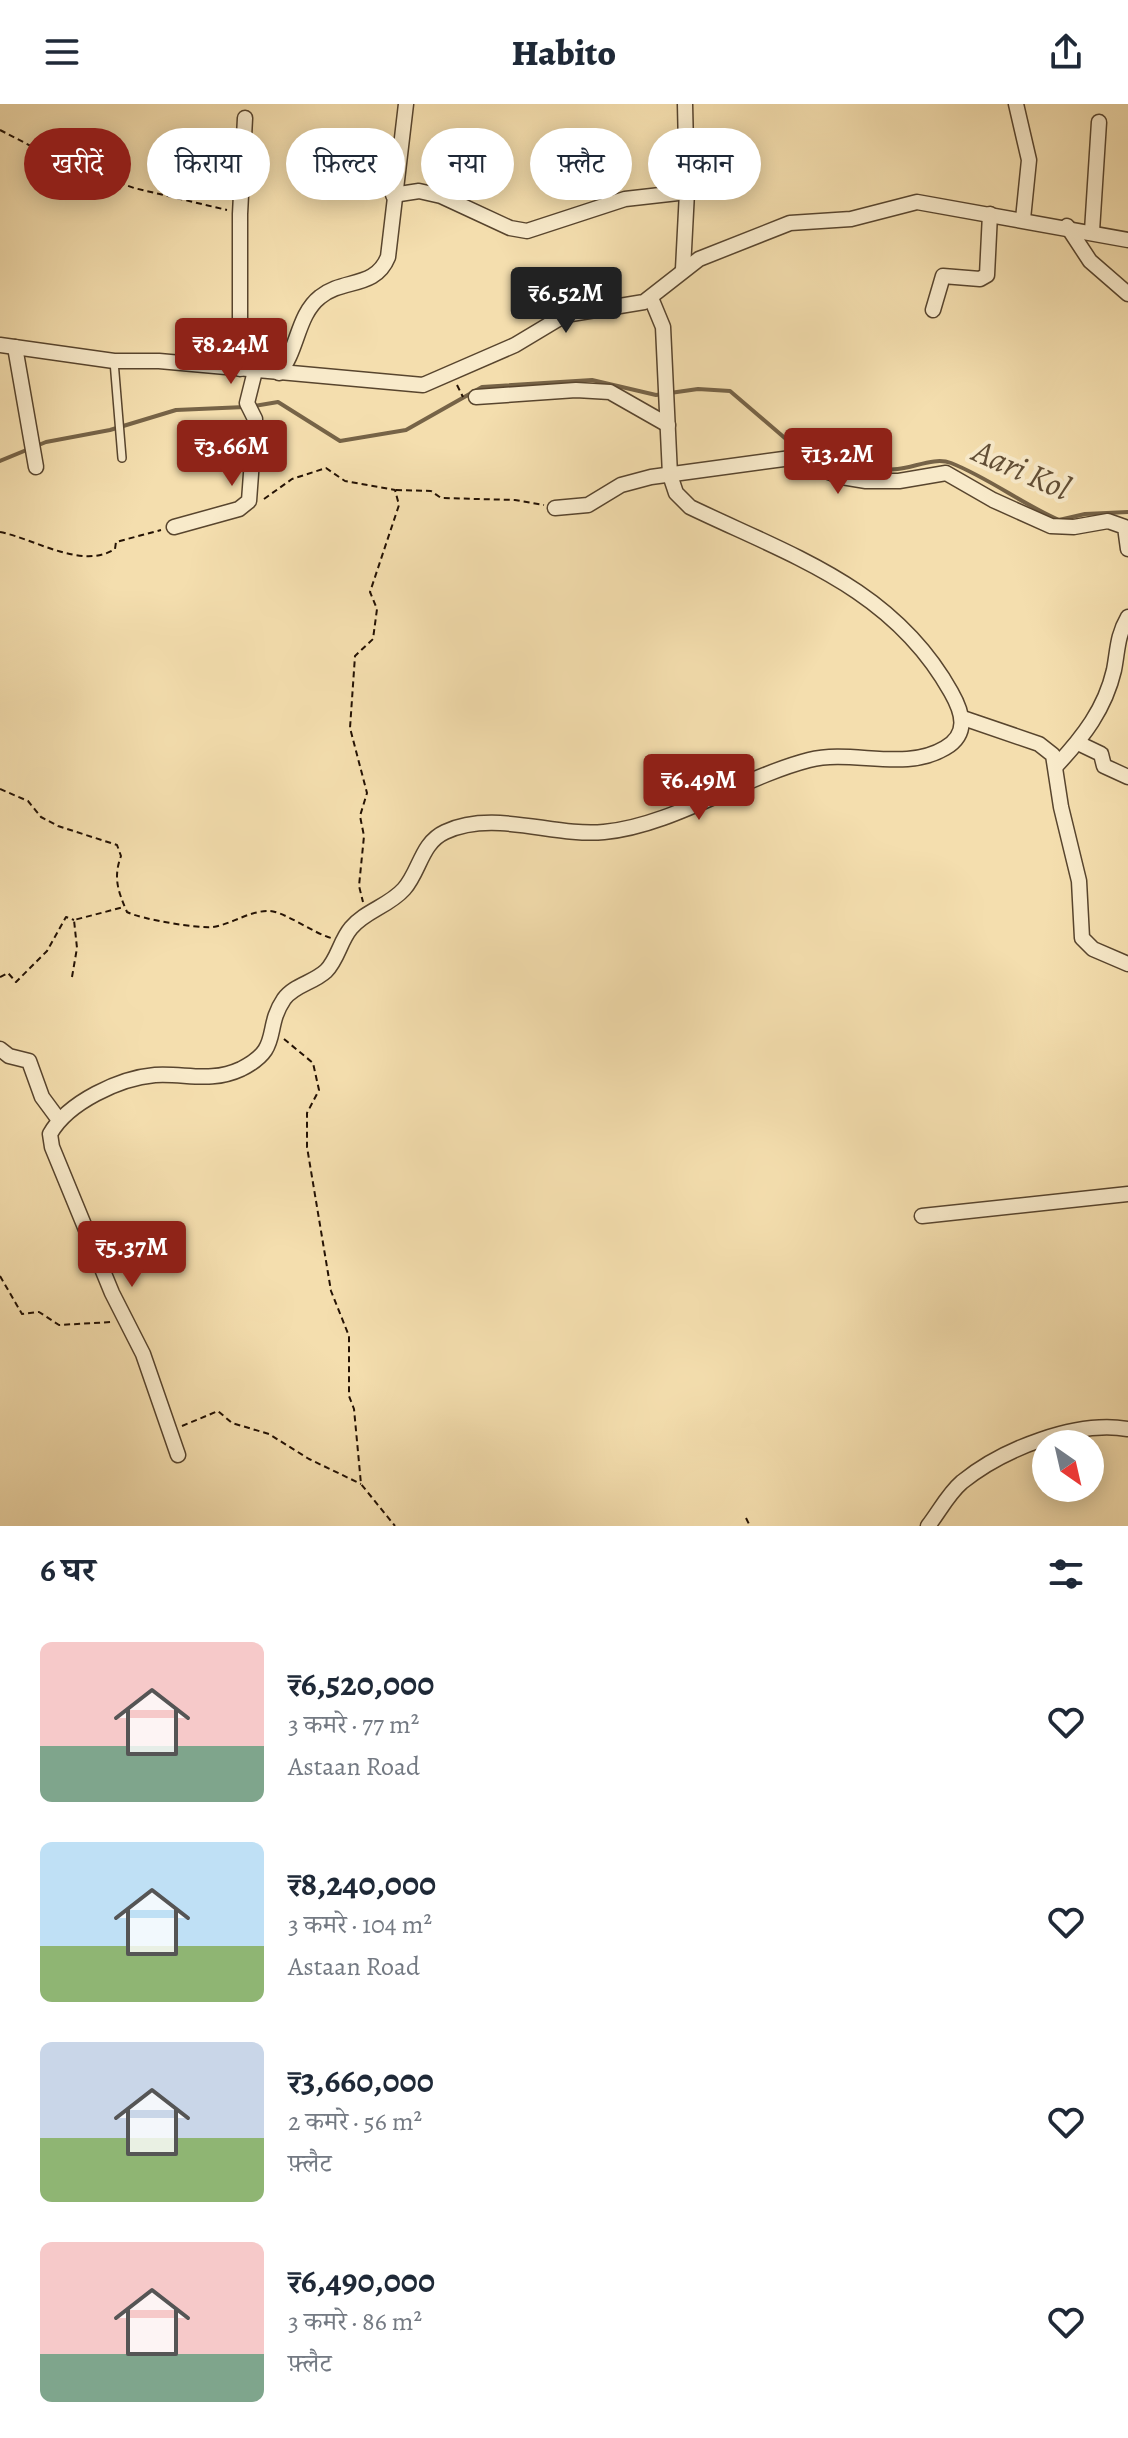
<!DOCTYPE html>
<html lang="hi">
<meta charset="utf-8">
<style>
:root{--surface:#fff;--page:#f6f6f7;--text:#1f2937;--muted:#747a83;--accent:#8f2418}
body{margin:0;font-family:Alegreya,"Noto Serif Devanagari",serif;background:var(--page);color:var(--text);height:100vh;display:flex;flex-direction:column;font-size:30px;white-space:nowrap}
*{box-sizing:border-box;margin:0}
p{font-size:26px;color:var(--muted)}
.icon{flex:none;width:44px;height:44px;fill:none;stroke:currentColor;stroke-width:2;stroke-linecap:round;stroke-linejoin:round}
.map{position:relative;height:1422px;overflow:hidden}
.panel{display:flex;flex-direction:column;background:var(--surface);flex:1}
.panel>*{flex:none}
.hud{position:absolute;left:24px;top:24px;width:1080px;height:72px;display:flex;gap:16px}
.needle{width:52px;rotate:146deg}
.controls{position:absolute;left:1032px;top:1326px;display:grid;gap:16px}
.controls a{display:grid;place-items:center;width:72px;height:72px;border-radius:50%;background:var(--surface);box-shadow:0 4px 20px #0003;font-size:40px}
.price{position:absolute;translate:-50% -68px;padding:0 18px;border-radius:8px;background:var(--accent);color:#fff;font-size:26px;line-height:52px;filter:drop-shadow(0 2px 4px #0008)}
.price::after{content:'';position:absolute;left:50%;top:48px;width:24px;height:18px;margin-left:-12px;background:inherit;clip-path:polygon(0 0,100% 0,50% 100%)}
.price.selected{background:#222;color:#fff}
ul{padding:0;list-style:none}
li{display:flex;align-items:center;gap:24px;height:200px;padding:0 40px}
li span{display:grid;place-items:center;flex:none;width:224px;height:160px;border-radius:12px;color:#555}
li>.icon{margin-inline-start:auto}
span .icon{width:96px;height:96px;fill:#fffc;stroke-width:1}
li b{font-size:34px}
h2{display:flex;justify-content:space-between;align-items:center;height:96px;padding:0 40px;font-size:34px}
.tag{padding:0 28px;border-radius:36px;background:var(--surface);box-shadow:0 4px 20px #0003;font-size:28px;line-height:72px}
.tag.selected{background:var(--accent);color:#fff}
header{display:flex;justify-content:space-between;align-items:center;height:104px;padding:0 40px;background:var(--surface);font-size:36px;font-weight:800}
.map>svg:first-child{display:block}
.lines{fill:none;stroke-linecap:round;stroke-linejoin:round}
.stream{stroke:#766347;stroke-width:4}
.service-casing{stroke:#58452e;stroke-width:10}
.minor-casing{stroke:#58452e;stroke-width:17}
.path{stroke:#241204;stroke-width:2;stroke-dasharray:6 4;stroke-linecap:butt}
.service{stroke:#f8eaca;stroke-width:7}
.minor{stroke:#f8eaca;stroke-width:14}
.labels{text-anchor:middle;stroke-width:8;stroke-linejoin:round;paint-order:stroke}
.water-label{font-size:34px;font-style:italic;fill:#624f36;stroke:#f8eaca}
</style>
<header><svg class="icon" aria-label="menu" viewBox="0 0 24 24"><path d="M4 6h16M4 12h16M4 18h16"/></svg>Habito<svg class="icon" aria-label="share" viewBox="0 0 24 24"><path d="M12 15V3M7 8l5-5 5 5M5 13v7h14v-7"/></svg></header>
<div class="map">
<svg width="1128" height="1422" viewBox="0 0 1128 1422">
<rect width="100%" height="100%" fill="#f4deae"/>
<filter id="stains"><feTurbulence type="fractalNoise" baseFrequency=".0025" numOctaves="4"/><feColorMatrix values="0 0 0 0 .2 0 0 0 0 .09 0 0 0 0 .02 0 0 0 .5 -.17"/></filter>
<radialGradient id="worn" r=".72"><stop offset=".6" stop-color="#630" stop-opacity="0"/><stop offset="1" stop-color="#630" stop-opacity=".3"/></radialGradient>
<g class="lines">
<!-- stream -->
<g class="stream">
<path d="M254 302 278 298 340 337 406 326 482 283 592 276 656 291 698 285 730 287 786 335C831 317 841 352 880 364 903 371 930 351 951 359 989 374 1022 400 1059 416L1085 410 1128 408"/>
<polyline points="0,357 46,338 110,326 176,306 245,303"/>
</g>
<!-- service casing -->
<g class="service-casing">
<polyline id="service" points="114,257 122,354"/>
</g>
<!-- minor casing -->
<g class="minor-casing">
<g id="minor">
<polyline points="1016,0 1029,56 1023,115"/>
<polyline points="393,91 419,87 441,92 510,124 527,127 625,95 687,88"/>
<polyline points="1067,122 1090,157 1128,190"/>
<polyline points="1092,127 1099,18"/>
<polyline points="683,165 687,88 685,0"/>
<polyline points="933,206 943,172 980,175 987,171 990,110"/>
<polyline points="0,241 114,257 159,257 423,281 515,241 565,211 644,198 699,155 790,119 851,115 917,98 1128,136"/>
<polyline points="15,243 36,363"/>
<polyline points="240,265 240,110 245,14"/>
<path d="M279 269C298 247 297 211 320 193 343 174 375 185 388 153L406 0"/>
<polyline points="476,293 576,286 610,288 668,321"/>
<polyline points="555,404 588,401 621,381 651,373 791,354 842,373 866,377 899,377 946,369 993,396 1051,422 1074,423 1108,417 1125,423 1128,445"/>
<polyline points="174,423 239,405 249,397 255,315 247,299 255,267"/>
<polyline points="963,614 1039,640 1053,651 1061,703 1079,777 1082,834 1093,845 1128,860"/>
<polyline points="1078,639 1101,650 1104,662 1128,673"/>
<path d="M1057 661C1083 633 1105 605 1114 566 1118 545 1117 532 1128 513"/>
<polyline points="0,945 9,952 29,957 42,993 59,1016"/>
<polyline points="922,1112 1128,1090"/>
<path d="M178 1351 143 1250 112 1189 52 1043 50 1030C68 998 120 974 155 971 185 969 211 979 241 965 283 944 263 926 284 895 294 881 313 879 326 867 338 855 340 837 351 824 365 807 389 802 404 785 420 767 421 739 445 728 494 705 553 733 604 728 671 722 743 673 809 656 852 645 905 668 945 644 969 630 963 609 951 588 893 484 792 452 690 403L676 389 670 371 663 223 651 194"/>
<path d="M928 1422C939 1408 948 1390 962 1378 1003 1345 1076 1316 1128 1325"/>
</g>
</g>
<!-- path -->
<g class="path">
<polyline points="0,26 58,56 134,84 227,106"/>
<polyline points="457,281 463,293"/>
<polyline points="396,386 431,387 441,394 515,396 544,401"/>
<polyline points="264,395 292,375 326,364 345,377 395,386 399,401 370,488 377,505 373,535 355,552 350,624 367,689 360,712 364,732 359,782 363,798"/>
<path d="M0 428C35 435 82 466 115 445L116 438 161 426"/>
<path d="M0 685 28 697 41 713 58 722 117 741 121 752C113 774 118 787 127 808 140 815 199 825 213 823 232 820 249 807 268 807 282 806 313 829 331 834"/>
<polyline points="0,873 8,869 16,878 47,847 66,813 74,816"/>
<polyline points="72,873 77,844 74,816 124,803"/>
<polyline points="284,935 313,959 319,986 307,1009 307,1043 331,1187 349,1232 349,1292 354,1305 361,1380 395,1422"/>
<polyline points="0,1172 22,1210 39,1208 59,1221 111,1218"/>
<polyline points="182,1322 218,1307 232,1319 269,1330 309,1355 361,1380"/>
<polyline points="746,1414 750,1422"/>
</g>
<!-- service -->
<use href="#service" class="service"/>
<!-- minor -->
<use href="#minor" class="minor"/>
</g>
<g class="labels">
<!-- water labels -->
<g class="water-label">
<text transform="translate(1022 365) rotate(24)" y="12">Aari Kol</text>
</g>
</g>
<rect width="100%" height="100%" filter="url(#stains)"/>
<rect width="100%" height="100%" fill="url(#worn)"/>
</svg>
<div class="controls">
<a><svg class="needle" viewBox="-14 -14 28 28"><path d="M0-13l5 13h-10z" fill="#e53935"/><path d="M0 13l5-13h-10z" fill="#747a83"/></svg></a>
</div>
<b class="price selected" style="left:566px;top:231px">₹6.52M</b>
<b class="price" style="left:231px;top:282px">₹8.24M</b>
<b class="price" style="left:232px;top:384px">₹3.66M</b>
<b class="price" style="left:838px;top:392px">₹13.2M</b>
<b class="price" style="left:699px;top:718px">₹6.49M</b>
<b class="price" style="left:132px;top:1185px">₹5.37M</b>
<div class="hud">
<a class="tag selected">खरीदें</a>
<a class="tag">किराया</a>
<a class="tag">फ़िल्टर</a>
<a class="tag">नया</a>
<a class="tag">फ़्लैट</a>
<a class="tag">मकान</a>
</div>
</div>
<section class="panel">
<h2>6 घर<svg class="icon" aria-label="filters" viewBox="0 0 24 24"><path d="M4 7h16M4 17h16"/><circle cx="9" cy="7" r="2"/><circle cx="15" cy="17" r="2"/></svg></h2>
<ul>
<li><span style="background:linear-gradient(#f6c9c9 65%,#7fa58c 0)"><svg class="icon" aria-label="home" viewBox="0 0 24 24"><path d="M3 11l9-7 9 7M6 9v11h12V9"/></svg></span><div><b>₹6,520,000</b><p>3 कमरे · 77 m²</p><p>Astaan Road</p></div><svg class="icon" aria-label="heart" viewBox="0 0 24 24"><path d="M12 20l-8-8c-3-5 5-10 8-4 3-6 11-1 8 4z"/></svg></li>
<li><span style="background:linear-gradient(#bfe0f5 65%,#8fb573 0)"><svg class="icon" aria-label="home" viewBox="0 0 24 24"><path d="M3 11l9-7 9 7M6 9v11h12V9"/></svg></span><div><b>₹8,240,000</b><p>3 कमरे · 104 m²</p><p>Astaan Road</p></div><svg class="icon" aria-label="heart" viewBox="0 0 24 24"><path d="M12 20l-8-8c-3-5 5-10 8-4 3-6 11-1 8 4z"/></svg></li>
<li><span style="background:linear-gradient(#c9d6e8 60%,#8fb573 0)"><svg class="icon" aria-label="home" viewBox="0 0 24 24"><path d="M3 11l9-7 9 7M6 9v11h12V9"/></svg></span><div><b>₹3,660,000</b><p>2 कमरे · 56 m²</p><p>फ़्लैट</p></div><svg class="icon" aria-label="heart" viewBox="0 0 24 24"><path d="M12 20l-8-8c-3-5 5-10 8-4 3-6 11-1 8 4z"/></svg></li>
<li><span style="background:linear-gradient(#f6c9c9 70%,#7fa58c 0)"><svg class="icon" aria-label="home" viewBox="0 0 24 24"><path d="M3 11l9-7 9 7M6 9v11h12V9"/></svg></span><div><b>₹6,490,000</b><p>3 कमरे · 86 m²</p><p>फ़्लैट</p></div><svg class="icon" aria-label="heart" viewBox="0 0 24 24"><path d="M12 20l-8-8c-3-5 5-10 8-4 3-6 11-1 8 4z"/></svg></li>
</ul>
</section>
